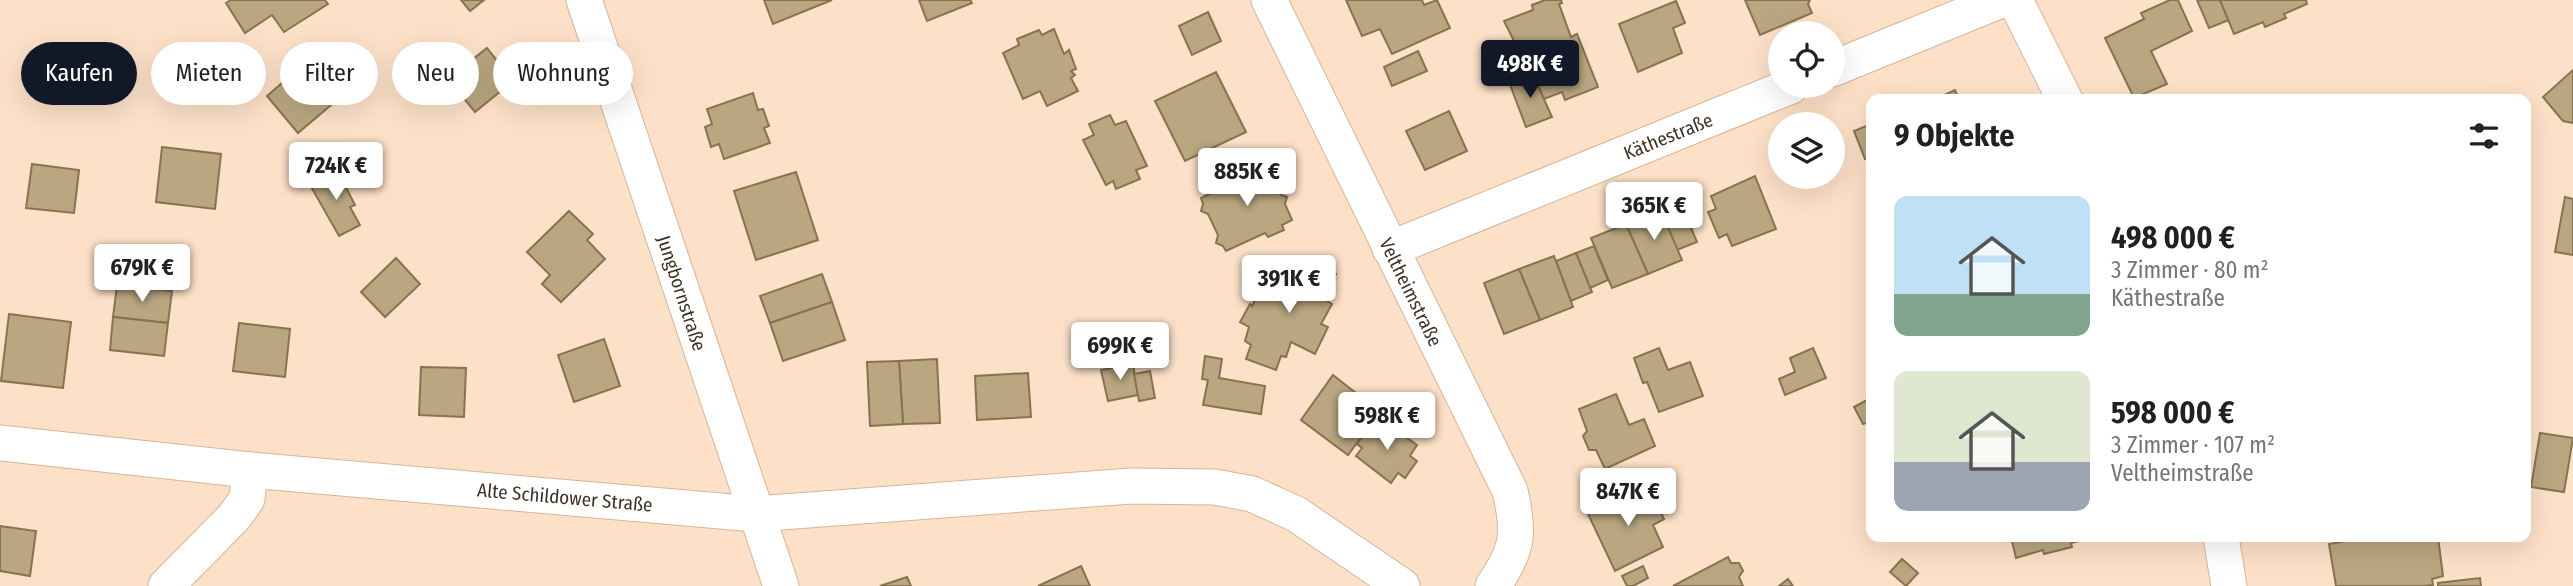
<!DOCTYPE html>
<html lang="de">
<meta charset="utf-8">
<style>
:root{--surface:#fff;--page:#f2f2f2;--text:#202124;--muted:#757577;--accent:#111827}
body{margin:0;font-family:"Fira Sans Condensed",sans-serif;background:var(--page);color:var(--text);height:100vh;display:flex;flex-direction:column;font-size:26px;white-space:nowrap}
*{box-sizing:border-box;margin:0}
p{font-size:23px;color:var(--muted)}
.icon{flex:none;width:38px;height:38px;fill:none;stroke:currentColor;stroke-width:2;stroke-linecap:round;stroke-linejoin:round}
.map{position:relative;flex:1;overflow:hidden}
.panel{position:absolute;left:1866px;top:94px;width:665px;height:448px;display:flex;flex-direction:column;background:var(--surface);border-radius:14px;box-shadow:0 7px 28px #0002}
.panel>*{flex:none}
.banner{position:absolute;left:21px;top:42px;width:665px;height:63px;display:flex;gap:14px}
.controls{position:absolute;left:1768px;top:21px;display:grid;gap:14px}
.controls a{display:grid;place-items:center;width:77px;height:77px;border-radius:50%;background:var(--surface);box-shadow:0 7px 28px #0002;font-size:35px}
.price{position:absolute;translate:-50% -60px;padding:0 16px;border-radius:7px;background:#fff;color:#222;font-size:23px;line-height:46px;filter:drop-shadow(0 2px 4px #0008)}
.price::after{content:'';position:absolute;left:50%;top:42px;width:21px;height:16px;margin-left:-10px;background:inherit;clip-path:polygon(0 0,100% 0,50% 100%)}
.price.active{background:var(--accent);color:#fff}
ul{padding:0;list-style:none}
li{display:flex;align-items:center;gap:21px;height:175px;padding:0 28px}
li span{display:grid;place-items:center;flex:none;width:196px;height:140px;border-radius:14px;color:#555}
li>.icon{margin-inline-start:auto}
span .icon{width:84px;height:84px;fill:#fffc;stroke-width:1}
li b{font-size:30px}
h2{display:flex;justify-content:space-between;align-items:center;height:84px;padding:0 28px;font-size:30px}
.chip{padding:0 24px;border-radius:32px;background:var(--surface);box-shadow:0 7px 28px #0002;font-size:24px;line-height:63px}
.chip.active{background:var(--accent);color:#fff}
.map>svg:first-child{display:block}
.building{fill:#baa680;stroke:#87744f;stroke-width:2}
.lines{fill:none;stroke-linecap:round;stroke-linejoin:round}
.minor-casing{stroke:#d7b596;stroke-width:37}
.minor{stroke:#fff;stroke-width:35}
.labels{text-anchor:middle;stroke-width:5;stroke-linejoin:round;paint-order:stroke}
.street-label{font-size:19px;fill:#3f3225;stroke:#fff}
</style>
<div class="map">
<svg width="2573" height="586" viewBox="0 0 2573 586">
<rect width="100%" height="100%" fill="#fce0c7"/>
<!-- building -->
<g class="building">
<polygon points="231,0 325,0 328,4 284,32 272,15 245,33 226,3"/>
<polygon points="461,0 484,0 470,11"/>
<polygon points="764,0 832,0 773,24"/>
<polygon points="919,0 970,0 972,3 927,21"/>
<polygon points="1346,0 1422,0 1424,5 1437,0 1450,28 1392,54 1380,29 1362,36"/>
<polygon points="1545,0 1561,0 1562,3 1559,4 1571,37 1577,34 1598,87 1565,100 1562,92 1544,99 1528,63 1523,66 1514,47 1517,47 1504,21 1533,10 1532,5"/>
<polygon points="1745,0 1810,0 1808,4 1812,13 1760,35"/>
<polygon points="2170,0 2178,0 2192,31 2151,51 2167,84 2134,98 2105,38 2144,19 2141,13"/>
<polygon points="2197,0 2220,0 2229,20 2209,28"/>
<polygon points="2220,0 2306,0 2307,4 2284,14 2286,18 2265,27 2263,22 2234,34"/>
<polygon points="1676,1 1685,23 1673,28 1682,53 1638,72 1619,24"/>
<polygon points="1208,12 1221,41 1192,55 1179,26"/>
<polygon points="1054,29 1064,54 1069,50 1076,69 1071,71 1075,75 1071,78 1078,91 1047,106 1040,91 1023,99 1003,53 1019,45 1017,39 1039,30 1042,35"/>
<polygon points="324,46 356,84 298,133 267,96"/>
<polygon points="487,48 513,81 475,112 448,79"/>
<polygon points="1418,51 1427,71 1392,86 1384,67"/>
<polygon points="2573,70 2573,123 2563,121 2543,97"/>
<polygon points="1216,72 1246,132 1185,161 1155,101"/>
<polygon points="1532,73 1552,117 1526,127 1509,82"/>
<polygon points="1955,90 1959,100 1933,100"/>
<polygon points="753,93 758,110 763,109 769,126 764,128 770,143 724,159 719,144 711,147 705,127 712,124 707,109"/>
<polygon points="1449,111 1467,151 1425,170 1406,131"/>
<polygon points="1110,115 1115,125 1126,121 1147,166 1136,170 1140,179 1116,189 1113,181 1106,185 1083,140 1094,135 1089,124"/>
<polygon points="1871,124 1871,156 1865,159 1854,131"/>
<polygon points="162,147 221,154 215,209 156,202"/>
<polygon points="32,164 79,170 74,213 26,208"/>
<polygon points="1254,166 1257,171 1267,166 1274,182 1281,184 1278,191 1281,195 1287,197 1285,204 1292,220 1282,225 1284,230 1268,237 1265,233 1226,251 1223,246 1216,243 1218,235 1208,214 1201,211 1203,204 1201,198 1239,179 1237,174"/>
<polygon points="337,170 355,205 350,207 360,225 339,236 310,185"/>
<polygon points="796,172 818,240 756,260 734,191"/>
<polygon points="1755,176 1776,229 1732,246 1727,234 1719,238 1708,212 1716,209 1711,196"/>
<polygon points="2565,197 2573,199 2573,255 2555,252"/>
<polygon points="1682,206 1697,242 1677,250 1662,214"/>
<polygon points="569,211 593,234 587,240 605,259 561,302 542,284 550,275 527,252"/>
<polygon points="1661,211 1682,260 1648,274 1626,224"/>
<polygon points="1626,224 1648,274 1612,288 1591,238"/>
<polygon points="1594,246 1608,280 1590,288 1576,253"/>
<polygon points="1576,253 1592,292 1571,301 1556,261"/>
<polygon points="1554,256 1573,307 1540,320 1519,269"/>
<polygon points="396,258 420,284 385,317 361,292"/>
<polygon points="1310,260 1336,274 1324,299 1332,304 1321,324 1328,327 1315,354 1291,342 1286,357 1281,356 1276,370 1246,359 1251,345 1245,341 1249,327 1240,322 1250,304 1252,306 1264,282 1276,289 1289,264 1304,273"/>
<polygon points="1519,269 1540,320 1504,334 1484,283"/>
<polygon points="822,274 832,302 770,323 760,296"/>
<polygon points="117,285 172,291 168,323 113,317"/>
<polygon points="832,302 845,340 783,361 770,323"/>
<polygon points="9,314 71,322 63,388 1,381"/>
<polygon points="113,317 168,323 164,356 110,350"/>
<polygon points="239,323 290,329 285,377 233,371"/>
<polygon points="604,339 620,386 574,402 558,355"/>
<polygon points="1659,348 1668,370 1690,362 1703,396 1659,412 1647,382 1643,383 1634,358"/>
<polygon points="1813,348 1826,378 1785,395 1779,379 1795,372 1790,358"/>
<polygon points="1205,356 1222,359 1219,378 1265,386 1261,414 1203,405 1208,380 1202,379"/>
<polygon points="937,359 940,423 903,424 899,361"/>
<polygon points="899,361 903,424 870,426 867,362"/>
<polygon points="1133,364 1138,395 1108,401 1101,370"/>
<polygon points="421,367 466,368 464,417 419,415"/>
<polygon points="1150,371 1155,398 1139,401 1134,374"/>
<polygon points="1028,373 1031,417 977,420 975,376"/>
<polygon points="1333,375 1379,411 1375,415 1383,421 1373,432 1368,428 1348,455 1301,420"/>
<polygon points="1616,394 1629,425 1644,419 1655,446 1605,469 1596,450 1589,450 1583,436 1587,431 1579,409"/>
<polygon points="1871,398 1871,421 1863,424 1854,407"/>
<polygon points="1383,421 1417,445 1410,456 1417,461 1405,478 1398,473 1391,483 1356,456 1362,448 1357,444 1368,428 1373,432"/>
<polygon points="2540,433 2573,438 2564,492 2531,487"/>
<polygon points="1637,491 1639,497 1650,491 1664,519 1653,525 1663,547 1615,571 1588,514"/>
<polygon points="0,526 36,531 30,576 0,571"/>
<polygon points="2011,537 2091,537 2091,538 2071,543 2072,547 2044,554 2043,550 2016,558"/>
<polygon points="2371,537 2438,537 2443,576 2432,579 2433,585 2424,586 2336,586 2329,544"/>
<polygon points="1728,557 1731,563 1739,563 1743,571 1739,577 1743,586 1673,586"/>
<polygon points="1902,559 1918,573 1906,586 1890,572"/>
<polygon points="1081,566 1090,586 1038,586"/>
<polygon points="1643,566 1648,578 1633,586 1627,586 1622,576"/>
<polygon points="907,577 911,586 880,586"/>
<polygon points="2480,578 2481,586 2438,586 2438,583"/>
<polygon points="1788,579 1793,586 1779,586"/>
</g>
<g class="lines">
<!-- minor casing -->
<g class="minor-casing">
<g id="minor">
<polyline points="584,0 781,586"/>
<path d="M1269 0 1510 491C1520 533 1518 550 1493 586"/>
<polyline points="2015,0 2065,100"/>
<polyline points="1832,69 2001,0"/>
<polyline points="1390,249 1791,86"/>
<polyline points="0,443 250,470 755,514 1131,486 1215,487 1252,494 1296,514 1402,586"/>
<polyline points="2221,537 2229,586"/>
<polyline points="166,586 234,517 247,499 250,470"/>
</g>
</g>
<!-- minor -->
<use href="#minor" class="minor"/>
</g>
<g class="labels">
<!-- street labels -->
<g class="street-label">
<text transform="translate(1668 136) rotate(-22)" y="7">Käthestraße</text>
<text transform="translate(1411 292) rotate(64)" y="7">Veltheimstraße</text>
<text transform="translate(682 293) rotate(72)" y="7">Jungbornstraße</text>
<text transform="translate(565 497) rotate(5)" y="7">Alte Schildower Straße</text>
</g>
</g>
</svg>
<div class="controls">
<a><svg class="icon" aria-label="locate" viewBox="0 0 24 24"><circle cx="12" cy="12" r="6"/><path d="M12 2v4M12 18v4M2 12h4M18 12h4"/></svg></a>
<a><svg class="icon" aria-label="layers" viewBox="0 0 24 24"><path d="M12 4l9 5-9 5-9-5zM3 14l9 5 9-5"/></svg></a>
</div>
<b class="price active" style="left:1530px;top:100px">498K €</b>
<b class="price" style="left:336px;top:202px">724K €</b>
<b class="price" style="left:1247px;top:208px">885K €</b>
<b class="price" style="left:1654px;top:242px">365K €</b>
<b class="price" style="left:142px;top:304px">679K €</b>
<b class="price" style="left:1289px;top:315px">391K €</b>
<b class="price" style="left:1120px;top:382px">699K €</b>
<b class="price" style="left:1387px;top:452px">598K €</b>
<b class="price" style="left:1628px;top:528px">847K €</b>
<div class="banner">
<a class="chip active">Kaufen</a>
<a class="chip">Mieten</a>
<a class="chip">Filter</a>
<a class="chip">Neu</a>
<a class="chip">Wohnung</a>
</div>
<section class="panel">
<h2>9 Objekte<svg class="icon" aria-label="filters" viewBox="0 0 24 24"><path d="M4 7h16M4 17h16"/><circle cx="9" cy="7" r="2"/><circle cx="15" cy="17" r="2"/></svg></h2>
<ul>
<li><span style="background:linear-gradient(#bfe0f5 70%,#7fa58c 0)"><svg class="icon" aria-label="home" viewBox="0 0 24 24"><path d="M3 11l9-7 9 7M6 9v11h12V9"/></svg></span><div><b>498 000 €</b><p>3 Zimmer · 80 m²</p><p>Käthestraße</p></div></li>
<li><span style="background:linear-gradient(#dfe7d0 65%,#9aa5b1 0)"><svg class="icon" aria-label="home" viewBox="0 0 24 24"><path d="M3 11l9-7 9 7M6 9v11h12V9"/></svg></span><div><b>598 000 €</b><p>3 Zimmer · 107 m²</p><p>Veltheimstraße</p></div></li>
</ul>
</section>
</div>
